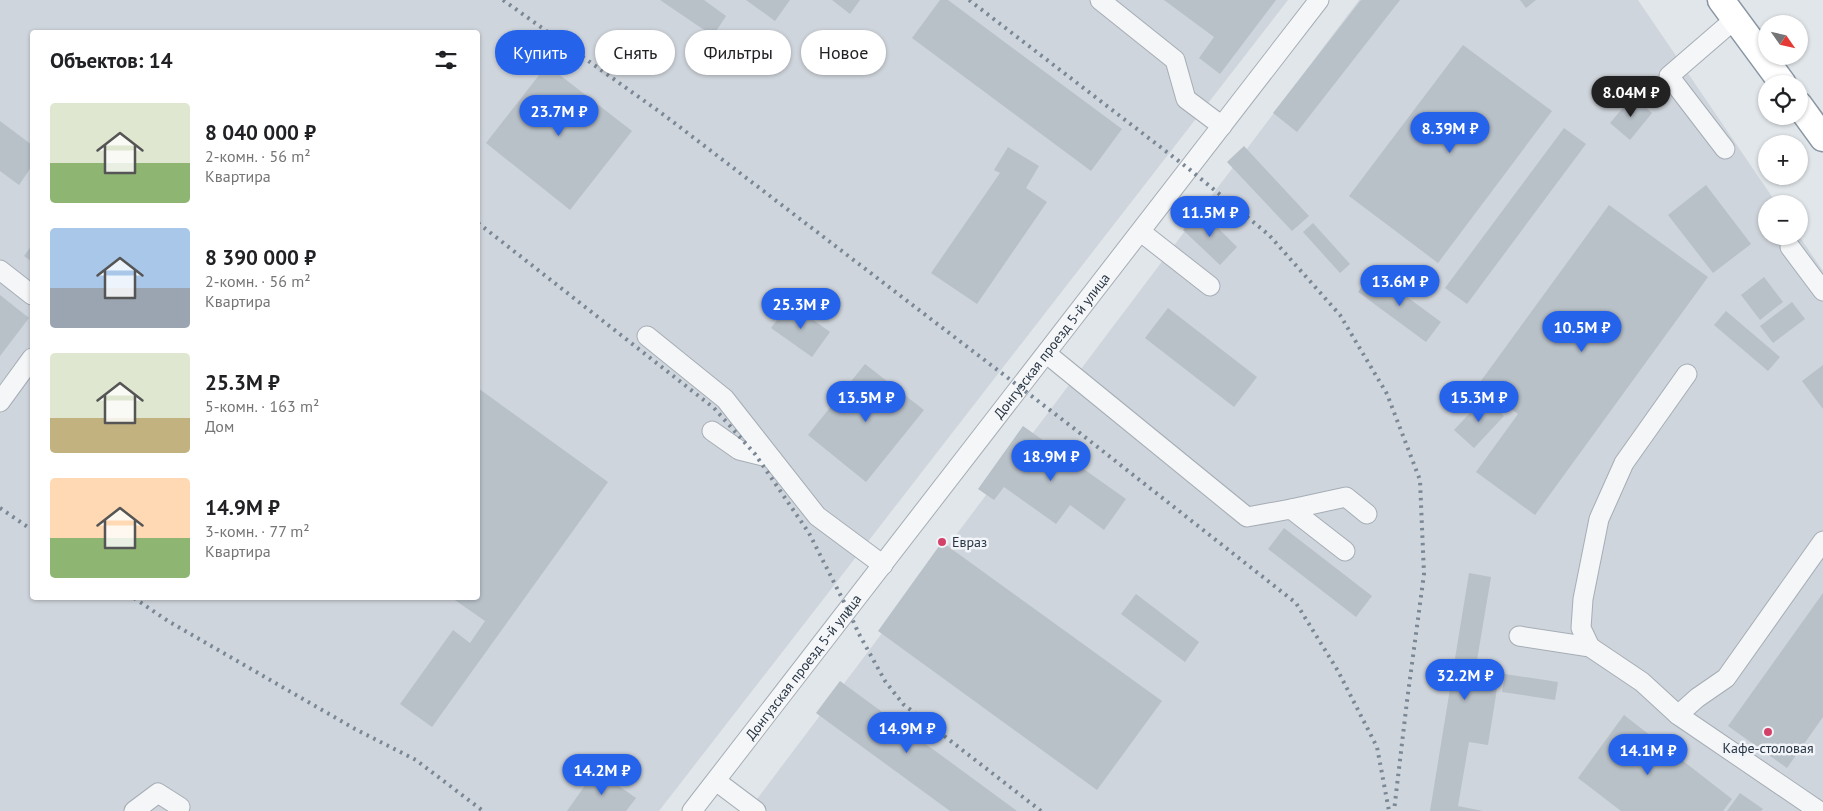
<!DOCTYPE html>
<html lang="ru">
<meta charset="utf-8">
<style>
:root{--surface:#fff;--page:#f2f2f2;--text:#202124;--muted:#757577;--accent:#2563eb}
body{margin:0;font-family:"PT Sans",sans-serif;background:var(--page);color:var(--text);height:100vh;display:flex;flex-direction:column;font-size:19px;white-space:nowrap}
*{box-sizing:border-box;margin:0}
p{font-size:16px;color:var(--muted)}
.icon{flex:none;width:28px;height:28px;fill:none;stroke:currentColor;stroke-width:2;stroke-linecap:round;stroke-linejoin:round}
.map{position:relative;flex:1;overflow:hidden}
.side{position:absolute;left:30px;top:30px;width:450px;height:570px;display:flex;flex-direction:column;background:var(--surface);border-radius:5px;box-shadow:0 1px 4px #0004}
.side>*{flex:none}
.hud{position:absolute;left:495px;top:30px;width:475px;height:45px;display:flex;gap:10px}
.needle{width:32px;rotate:124deg}
.fabs{position:absolute;left:1758px;top:15px;display:grid;gap:10px}
.fabs a{display:grid;place-items:center;width:50px;height:50px;border-radius:50%;background:var(--surface);box-shadow:0 1px 4px #0004;font-size:25px}
.price{position:absolute;translate:-50% -42px;padding:0 11px;border-radius:18px;background:var(--accent);color:#fff;font-size:16px;line-height:32px;filter:drop-shadow(0 1px 2px #0008)}
.price::after{content:'';position:absolute;left:50%;top:30px;width:15px;height:11px;margin-left:-8px;background:inherit;clip-path:polygon(0 0,100% 0,50% 100%)}
.price.active{background:#222;color:#fff}
ul{padding:0;list-style:none}
li{display:flex;align-items:center;gap:15px;height:125px;padding:0 20px}
li span{display:grid;place-items:center;flex:none;width:140px;height:100px;border-radius:5px;color:#555}
li>.icon{margin-inline-start:auto}
span .icon{width:60px;height:60px;fill:#fffc;stroke-width:1}
li b{font-size:21px}
h2{display:flex;justify-content:space-between;align-items:center;height:60px;padding:0 20px;font-size:21px}
.chip{padding:0 18px;border-radius:22px;background:var(--surface);box-shadow:0 1px 4px #0004;font-size:18px;line-height:45px}
.chip.active{background:var(--accent);color:#fff}
.map>svg:first-child{display:block}
.built{fill:#cfd5dc;fill-rule:evenodd}
.building{fill:#b8c0c8}
.lines{fill:none;stroke-linecap:round;stroke-linejoin:round}
.minor-casing{stroke:#a6adb5;stroke-width:21}
.highway-casing{stroke:#8895a2;stroke-width:29}
.minor{stroke:#f4f6f8;stroke-width:19}
.highway{stroke:#fff;stroke-width:26}
.rail{stroke:#7a8795;stroke-width:4;stroke-dasharray:2.5 5;stroke-linecap:butt}
.poi-dot{fill:#d44168;stroke:#f1f4f8;stroke-width:2}
.labels{text-anchor:middle;stroke-width:5;stroke-linejoin:round;paint-order:stroke}
.street-label{font-size:14px;fill:#283543;stroke:#f1f4f8}
.poi-label{font-size:14px;fill:#283543;stroke:#f1f4f8;text-anchor:start}
</style>
<div class="map">
<svg width="1823" height="811" viewBox="0 0 1823 811">
<rect width="100%" height="100%" fill="#e1e6ea"/>
<!-- built -->
<g class="built">
<path d="M0 0H1288L659 811H0ZM32 32H478V598H32Z"/>
<polygon points="1359,0 1638,0 1777,204 1766,204 1766,236 1799,236 1823,271 1823,811 748,811"/>
</g>
<!-- building -->
<g class="building">
<polygon points="660,0 704,0 726,16 713,36"/>
<polygon points="746,0 790,0 775,21"/>
<polygon points="832,0 860,0 850,14"/>
<polygon points="940,0 948,0 1122,129 1091,171 912,38"/>
<polygon points="1164,0 1276,0 1220,74 1199,58 1214,37"/>
<polygon points="1361,0 1400,0 1297,132 1273,113"/>
<polygon points="1520,0 1536,0 1526,8"/>
<polygon points="1463,45 1552,111 1438,263 1349,196"/>
<polygon points="547,65 632,131 570,210 486,143"/>
<polygon points="1633,96 1652,113 1630,140 1610,123"/>
<polygon points="0,121 32,145 32,166 19,185 0,171"/>
<polygon points="1564,128 1586,144 1467,304 1445,288"/>
<polygon points="1244,146 1309,216 1292,231 1227,162"/>
<polygon points="1008,147 1039,166 1026,188 1047,202 977,304 931,273 1000,173 994,170"/>
<polygon points="1706,185 1751,244 1713,273 1668,215"/>
<polygon points="1609,205 1708,277 1535,515 1476,472 1518,414 1478,385"/>
<polygon points="1201,211 1237,247 1220,265 1183,230"/>
<polygon points="1313,223 1350,264 1340,273 1303,232"/>
<polygon points="32,245 32,262 24,256"/>
<polygon points="1373,272 1441,322 1426,342 1358,292"/>
<polygon points="1764,277 1783,302 1760,320 1741,295"/>
<polygon points="0,295 29,318 0,356"/>
<polygon points="1792,302 1805,319 1773,343 1760,326"/>
<polygon points="790,303 830,332 812,357 771,328"/>
<polygon points="1168,308 1257,377 1234,407 1145,338"/>
<polygon points="1726,311 1780,357 1768,371 1714,325"/>
<polygon points="865,364 924,410 866,482 808,435"/>
<polygon points="1823,365 1823,409 1802,381"/>
<polygon points="478,388 608,482 432,727 400,704 453,630 470,643 485,621 452,598 478,598"/>
<polygon points="1485,397 1504,416 1474,448 1454,430"/>
<polygon points="1023,426 1126,499 1104,530 1070,505 1056,524 1004,487 994,500 978,489"/>
<polygon points="1284,528 1372,596 1356,617 1268,549"/>
<polygon points="942,542 1162,701 1097,790 878,631"/>
<polygon points="1469,573 1491,577 1475,672 1499,676 1488,745 1469,742 1458,806 1483,811 1430,811"/>
<polygon points="1823,593 1823,717 1787,768 1728,726"/>
<polygon points="1136,594 1199,642 1185,662 1121,614"/>
<polygon points="1505,674 1558,682 1555,700 1502,692"/>
<polygon points="840,681 1017,811 950,811 816,713"/>
<polygon points="1624,715 1732,799 1723,811 1621,811 1578,778"/>
<polygon points="596,770 636,798 626,811 567,811"/>
<polygon points="1740,793 1763,809 1761,811 1727,811"/>
</g>
<g class="lines">
<!-- minor casing -->
<g class="minor-casing">
<g id="minor">
<polyline points="1100,0 1175,60 1186,99 1222,126"/>
<polyline points="1725,149 1669,76 1735,19"/>
<polyline points="1141,232 1210,286"/>
<polyline points="1790,247 1823,291"/>
<polyline points="0,270 32,295"/>
<polyline points="647,336 725,399 817,516 883,565"/>
<polyline points="1047,354 1247,517 1291,509 1345,551"/>
<polyline points="0,402 32,358"/>
<polyline points="712,431 739,450 771,458"/>
<polyline points="1291,509 1346,497 1367,514"/>
<polyline points="1519,636 1590,647 1642,682 1678,715 1819,811"/>
<polyline points="1590,647 1581,628 1583,599 1599,519 1624,463 1687,374"/>
<polyline points="1678,715 1697,698 1726,678 1823,541"/>
<polyline points="716,781 756,811"/>
<polyline points="134,811 158,793 180,807"/>
<path id="s1" d="M692 811 1319 0"/>
</g>
</g>
<!-- highway casing -->
<g class="highway-casing">
<g id="highway">
<polyline points="1721,0 1783,84"/>
<polyline points="1799,105 1823,138"/>
</g>
</g>
<!-- minor -->
<use href="#minor" class="minor"/>
<!-- highway -->
<use href="#highway" class="highway"/>
<!-- rail -->
<g class="rail">
<polyline points="503,0 664,115 1076,430 1296,603 1338,671 1377,747 1389,811"/>
<polyline points="969,0 1189,169 1269,235 1340,315 1387,394 1420,480 1424,574 1407,701 1394,811"/>
<polyline points="478,223 714,408 755,454 809,533 848,610 859,634 885,681 903,704 1041,811"/>
<polyline points="0,508 32,530"/>
<polyline points="134,598 168,621 355,729 416,760 483,811"/>
</g>
</g>
<!-- markers -->
<g class="poi-dot">
<circle cx="942" cy="542" r="5"/>
<circle cx="1768" cy="732" r="5"/>
</g>
<g class="labels">
<!-- street labels -->
<g class="street-label">
<text dy="5" stroke="none"><textPath href="#s1" startOffset="588">Донгузская проезд 5-й улица</textPath></text>
<text dy="5" stroke="none"><textPath href="#s1" startOffset="182">Донгузская проезд 5-й улица</textPath></text>
</g>
<!-- poi labels -->
<g class="poi-label">
<text x="952" y="547">Евраз</text>
<text x="1768" y="753" text-anchor="middle">Кафе-столовая</text>
</g>
</g>
</svg>
<div class="fabs">
<a><svg class="needle" viewBox="-14 -14 28 28"><path d="M0-13l5 13h-10z" fill="#e53935"/><path d="M0 13l5-13h-10z" fill="#757577"/></svg></a>
<a><svg class="icon" aria-label="locate" viewBox="0 0 24 24"><circle cx="12" cy="12" r="6"/><path d="M12 2v4M12 18v4M2 12h4M18 12h4"/></svg></a>
<a>+</a>
<a>−</a>
</div>
<b class="price active" style="left:1631px;top:118px">8.04M ₽</b>
<b class="price" style="left:559px;top:137px">23.7M ₽</b>
<b class="price" style="left:1450px;top:154px">8.39M ₽</b>
<b class="price" style="left:1210px;top:238px">11.5M ₽</b>
<b class="price" style="left:1400px;top:307px">13.6M ₽</b>
<b class="price" style="left:801px;top:330px">25.3M ₽</b>
<b class="price" style="left:1582px;top:353px">10.5M ₽</b>
<b class="price" style="left:866px;top:423px">13.5M ₽</b>
<b class="price" style="left:1479px;top:423px">15.3M ₽</b>
<b class="price" style="left:1051px;top:482px">18.9M ₽</b>
<b class="price" style="left:1465px;top:701px">32.2M ₽</b>
<b class="price" style="left:907px;top:754px">14.9M ₽</b>
<b class="price" style="left:1648px;top:776px">14.1M ₽</b>
<b class="price" style="left:602px;top:796px">14.2M ₽</b>
<div class="hud">
<a class="chip active">Купить</a>
<a class="chip">Снять</a>
<a class="chip">Фильтры</a>
<a class="chip">Новое</a>
</div>
<section class="side">
<h2>Объектов: 14<svg class="icon" aria-label="filters" viewBox="0 0 24 24"><path d="M4 7h16M4 17h16"/><circle cx="9" cy="7" r="2"/><circle cx="15" cy="17" r="2"/></svg></h2>
<ul>
<li><span style="background:linear-gradient(#dfe7d0 60%,#8fb573 0)"><svg class="icon" aria-label="home" viewBox="0 0 24 24"><path d="M3 11l9-7 9 7M6 9v11h12V9"/></svg></span><div><b>8 040 000 ₽</b><p>2-комн. · 56 m²</p><p>Квартира</p></div></li>
<li><span style="background:linear-gradient(#a9c7e8 60%,#9aa5b1 0)"><svg class="icon" aria-label="home" viewBox="0 0 24 24"><path d="M3 11l9-7 9 7M6 9v11h12V9"/></svg></span><div><b>8 390 000 ₽</b><p>2-комн. · 56 m²</p><p>Квартира</p></div></li>
<li><span style="background:linear-gradient(#dfe7d0 65%,#c2b280 0)"><svg class="icon" aria-label="home" viewBox="0 0 24 24"><path d="M3 11l9-7 9 7M6 9v11h12V9"/></svg></span><div><b>25.3M ₽</b><p>5-комн. · 163 m²</p><p>Дом</p></div></li>
<li><span style="background:linear-gradient(#ffd9b3 60%,#8fb573 0)"><svg class="icon" aria-label="home" viewBox="0 0 24 24"><path d="M3 11l9-7 9 7M6 9v11h12V9"/></svg></span><div><b>14.9M ₽</b><p>3-комн. · 77 m²</p><p>Квартира</p></div></li>
</ul>
</section>
</div>
